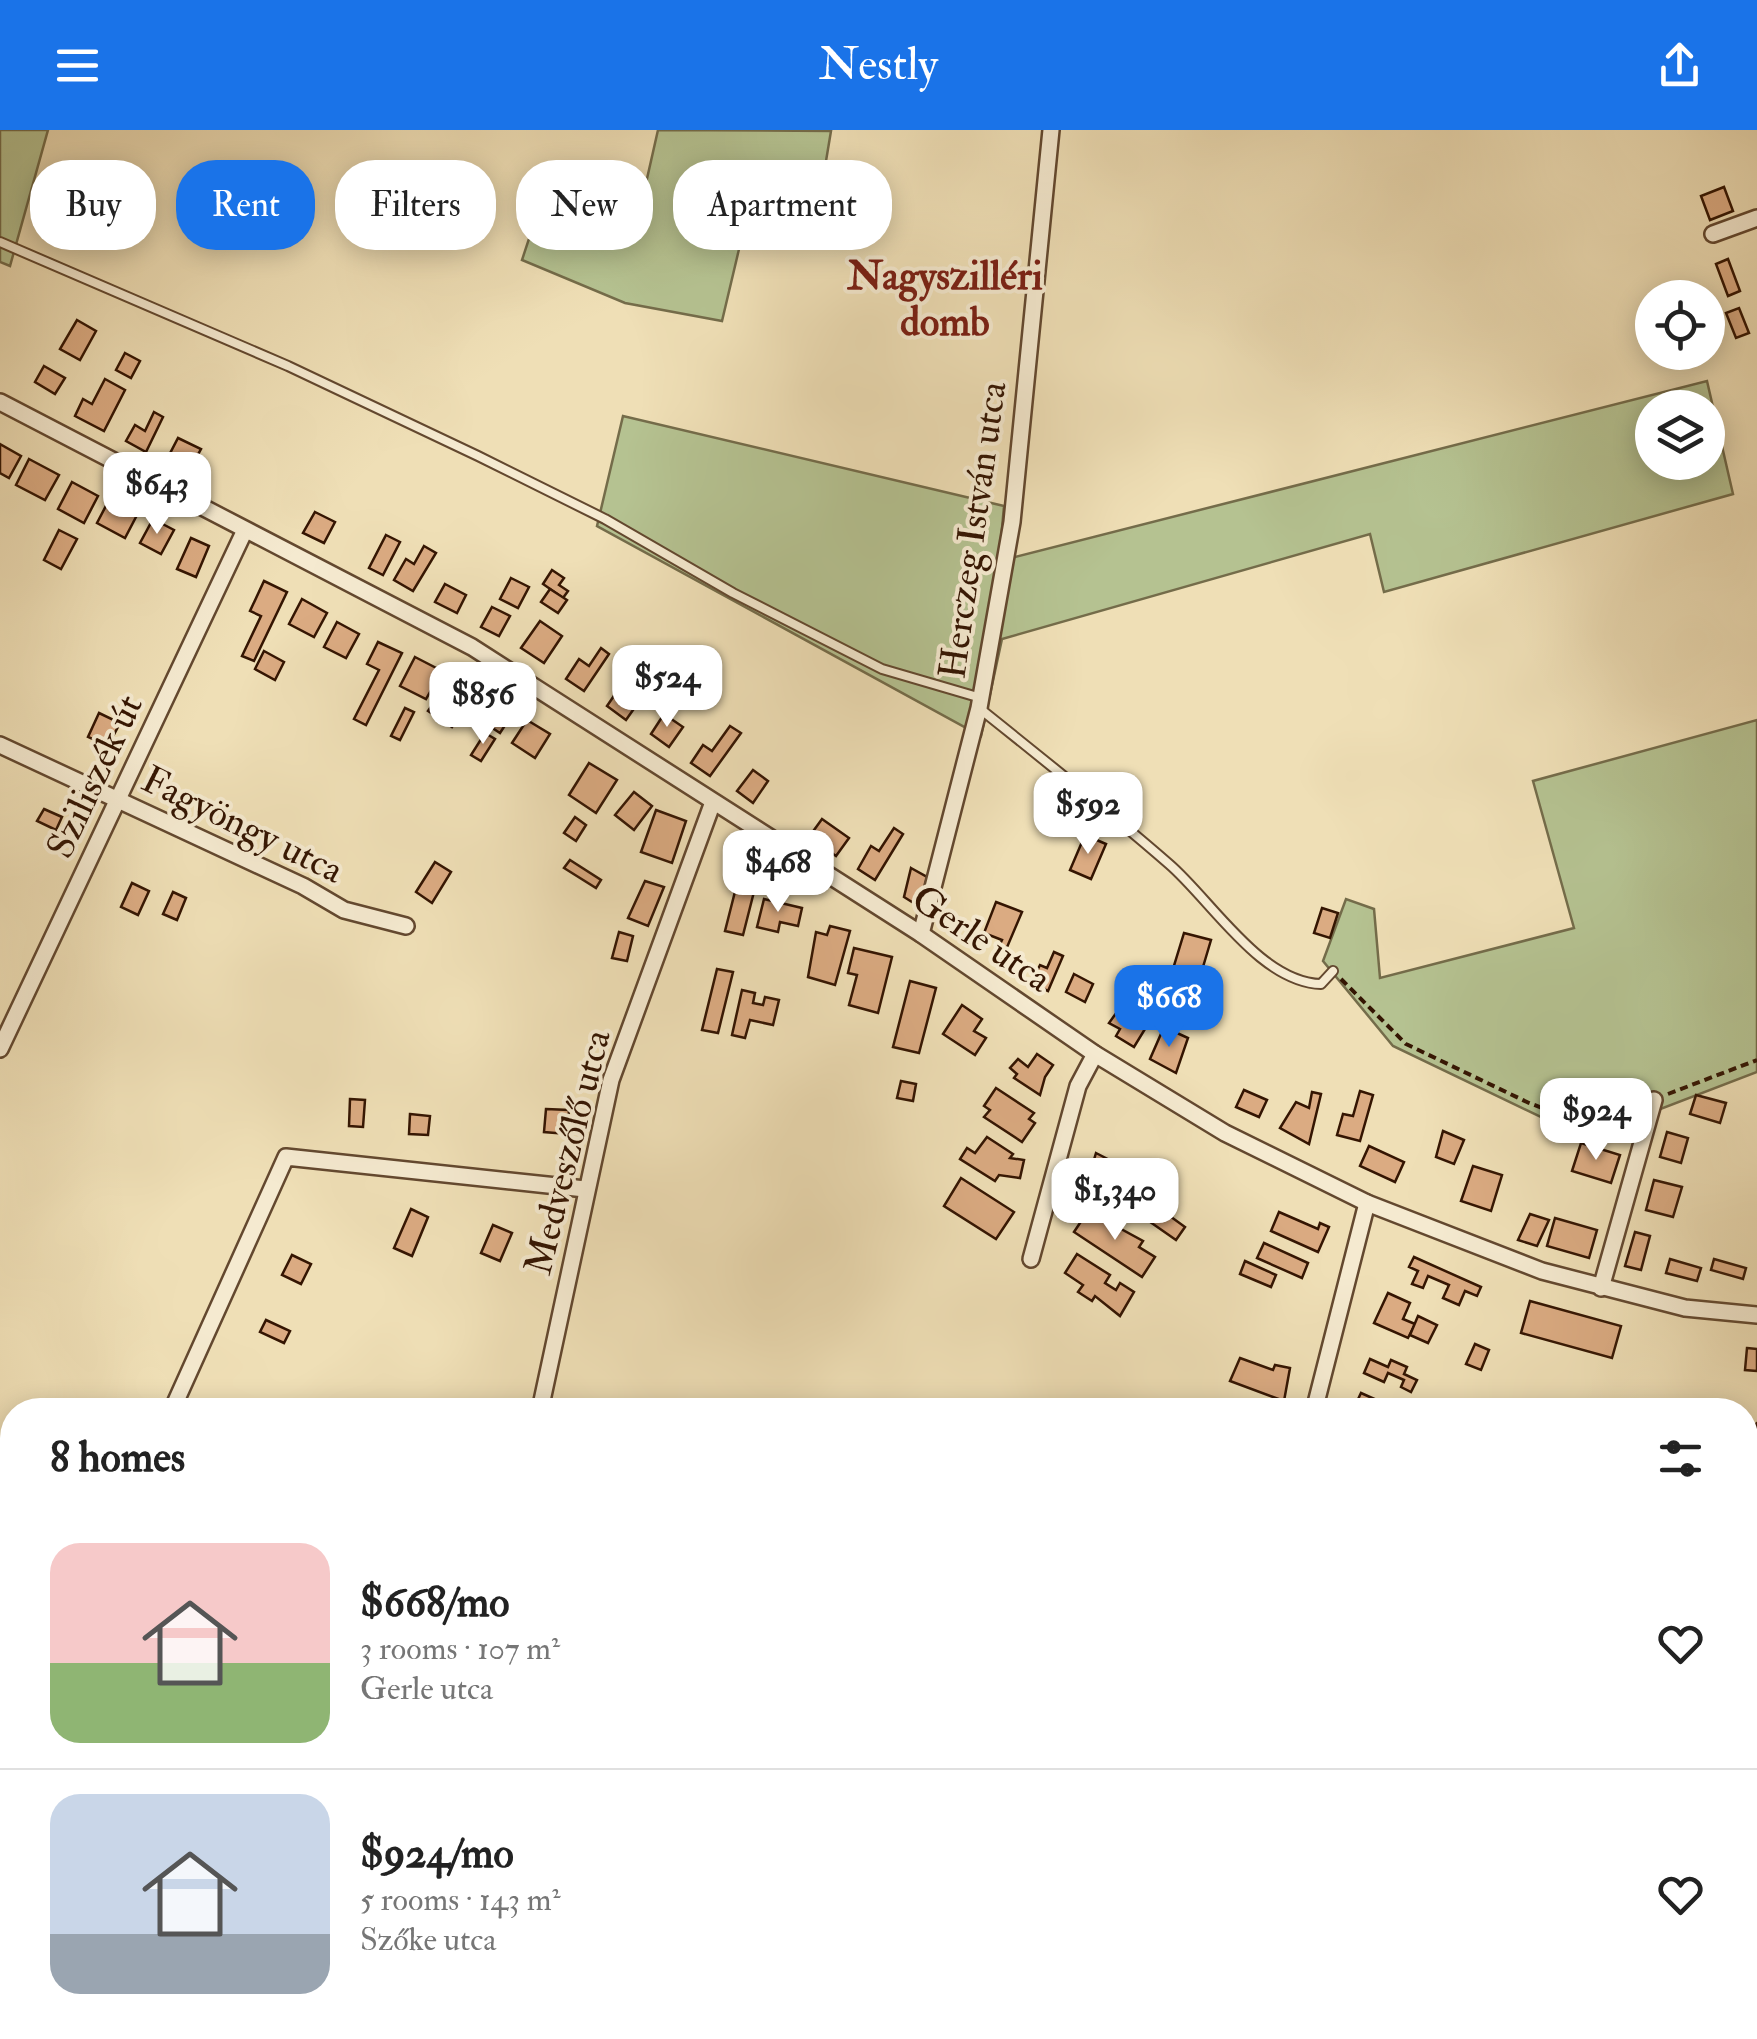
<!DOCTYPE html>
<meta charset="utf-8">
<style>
:root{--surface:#fff;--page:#f6f6f6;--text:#222;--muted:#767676;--line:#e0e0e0;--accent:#1a73e8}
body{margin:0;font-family:"IM FELL Double Pica",serif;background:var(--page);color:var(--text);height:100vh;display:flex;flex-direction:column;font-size:38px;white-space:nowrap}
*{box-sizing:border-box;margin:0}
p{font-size:32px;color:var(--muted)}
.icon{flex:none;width:55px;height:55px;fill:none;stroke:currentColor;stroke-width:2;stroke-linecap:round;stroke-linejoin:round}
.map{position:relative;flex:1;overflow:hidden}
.panel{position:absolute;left:0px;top:1268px;width:1758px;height:642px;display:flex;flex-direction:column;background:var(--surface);border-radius:40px 40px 0 0;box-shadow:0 5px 25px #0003}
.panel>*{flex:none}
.guide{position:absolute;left:30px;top:30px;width:1000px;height:90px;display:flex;gap:20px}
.fabs{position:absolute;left:1635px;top:150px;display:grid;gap:20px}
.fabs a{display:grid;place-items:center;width:90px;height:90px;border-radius:50%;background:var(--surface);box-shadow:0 5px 25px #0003;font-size:50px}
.price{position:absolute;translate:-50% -85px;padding:0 22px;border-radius:20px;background:#fff;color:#222;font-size:32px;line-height:65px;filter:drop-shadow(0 2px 5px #0008)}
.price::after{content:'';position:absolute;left:50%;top:60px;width:30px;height:22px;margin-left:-15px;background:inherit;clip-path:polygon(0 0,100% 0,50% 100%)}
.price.selected{background:var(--accent);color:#fff}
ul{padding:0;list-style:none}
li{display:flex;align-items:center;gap:30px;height:250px;padding:0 50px}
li+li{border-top:2px solid var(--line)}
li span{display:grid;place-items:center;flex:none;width:280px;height:200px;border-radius:30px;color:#555}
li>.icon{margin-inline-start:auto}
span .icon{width:120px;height:120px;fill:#fffc;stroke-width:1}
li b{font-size:42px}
h2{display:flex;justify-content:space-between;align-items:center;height:120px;padding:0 50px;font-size:42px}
.pill{padding:0 35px;border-radius:40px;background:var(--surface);box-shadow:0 5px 25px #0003;font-size:35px;line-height:90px}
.pill.selected{background:var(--accent);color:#fff}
header{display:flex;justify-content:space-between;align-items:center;height:130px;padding:0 50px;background:var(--accent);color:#fff;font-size:45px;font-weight:600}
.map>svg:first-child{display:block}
.green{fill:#b5c291;stroke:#746c4a;stroke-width:2.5;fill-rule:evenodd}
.building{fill:#dbab82;stroke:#341502;stroke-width:2.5}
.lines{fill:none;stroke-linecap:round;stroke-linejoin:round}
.lane-casing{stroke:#63482f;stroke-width:12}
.street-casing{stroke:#63482f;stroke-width:20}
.path{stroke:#341502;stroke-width:4;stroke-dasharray:8 5;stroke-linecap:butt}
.lane{stroke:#f5ead0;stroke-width:8}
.street{stroke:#f5ead0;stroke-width:15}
.labels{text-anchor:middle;stroke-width:8;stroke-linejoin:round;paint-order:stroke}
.street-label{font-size:38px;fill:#341502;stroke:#f5ead0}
.neighbourhood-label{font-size:40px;font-weight:bold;fill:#7a1f14;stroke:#f5ead0}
</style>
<header><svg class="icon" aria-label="menu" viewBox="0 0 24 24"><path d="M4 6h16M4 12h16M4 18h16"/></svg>Nestly<svg class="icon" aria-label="share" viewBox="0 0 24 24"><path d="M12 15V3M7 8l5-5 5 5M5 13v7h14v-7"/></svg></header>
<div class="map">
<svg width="1757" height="1909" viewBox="0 0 1757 1909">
<rect width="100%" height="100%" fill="#efdfb6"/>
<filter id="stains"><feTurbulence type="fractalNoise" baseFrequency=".002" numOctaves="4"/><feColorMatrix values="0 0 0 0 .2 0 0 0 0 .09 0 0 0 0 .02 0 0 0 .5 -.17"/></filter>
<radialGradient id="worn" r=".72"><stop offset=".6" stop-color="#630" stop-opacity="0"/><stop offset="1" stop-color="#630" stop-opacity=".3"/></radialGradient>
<!-- green -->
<g class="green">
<polygon points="0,0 48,0 10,136 0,132"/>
<polygon points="658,0 831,1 814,103 744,98 722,191 625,173 522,130 552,39 646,53"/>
<path d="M1707 251 1733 364 1384 462 1370 404 1002 509 981 606 597 396 623 286 1004 376 999 431ZM1652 278H1708V332H1652Z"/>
<polygon points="1757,590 1757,942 1611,998 1566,999 1393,916 1323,831 1346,769 1374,779 1380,848 1574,798 1533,651"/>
</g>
<!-- building -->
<g class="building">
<polygon points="1724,57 1733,81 1710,90 1701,66"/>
<polygon points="1728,129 1740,161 1728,166 1716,134"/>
<polygon points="1739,178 1749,203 1736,208 1726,183"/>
<polygon points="77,190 96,201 80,230 60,219"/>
<polygon points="125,223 140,231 131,248 116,240"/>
<polygon points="44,236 65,248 55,264 35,252"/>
<polygon points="105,249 125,260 104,301 75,286 83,269 92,274"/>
<polygon points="154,282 163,287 146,322 126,311 135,295 145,301"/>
<polygon points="178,308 201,319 186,346 164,335"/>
<polygon points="0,314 21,326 9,348 0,343"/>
<polygon points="29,329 59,345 45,370 16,355"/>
<polygon points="72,352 98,366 84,393 58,379"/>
<polygon points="109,370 137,385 125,408 97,393"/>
<polygon points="315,382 335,392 324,413 303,403"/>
<polygon points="153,389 174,400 161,424 140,413"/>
<polygon points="59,400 77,409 61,439 44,430"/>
<polygon points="386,405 400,412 383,445 369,438"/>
<polygon points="191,408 209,416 196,447 177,439"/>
<polygon points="424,416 436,423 413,461 394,450 406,429 414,434"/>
<polygon points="552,440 564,448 559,455 568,461 563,468 543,454"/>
<polygon points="511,448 529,457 518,478 500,469"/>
<polygon points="264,451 287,462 254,531 242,526 261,486 250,481"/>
<polygon points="445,454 466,465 457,483 435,472"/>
<polygon points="550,459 567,470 558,483 541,472"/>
<polygon points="302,469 327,483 314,507 289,494"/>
<polygon points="492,477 510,486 499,506 481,497"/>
<polygon points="540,491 562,506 544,533 521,518"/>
<polygon points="337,492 359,504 346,528 324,517"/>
<polygon points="378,512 402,523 366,595 354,589 379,540 367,534"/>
<polygon points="601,518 609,524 584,561 566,549 579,529 589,536"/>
<polygon points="264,521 284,532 275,550 255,539"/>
<polygon points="415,527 442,541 426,569 400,556"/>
<polygon points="454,544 478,560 452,597 428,581"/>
<polygon points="620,557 640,570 626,590 607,576"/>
<polygon points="490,568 513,583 500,603 477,588"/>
<polygon points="405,578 414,582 400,610 391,606"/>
<polygon points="99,583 120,593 108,616 88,607"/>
<polygon points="664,584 683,597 669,617 651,604"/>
<polygon points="527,590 550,604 535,628 512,613"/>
<polygon points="730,596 741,603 710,646 691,633 703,615 712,621"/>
<polygon points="485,603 495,609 481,631 471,625"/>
<polygon points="589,633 617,650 596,683 569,665"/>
<polygon points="753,640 768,651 753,673 737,661"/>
<polygon points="634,662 652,676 634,700 615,685"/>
<polygon points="44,679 62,687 56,700 37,691"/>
<polygon points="656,680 686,691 672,733 641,722"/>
<polygon points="575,687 586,695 576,711 564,703"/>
<polygon points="822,689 849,708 836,726 809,707"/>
<polygon points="894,698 903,704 875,750 858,739 871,716 879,721"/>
<polygon points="1085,705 1106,714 1091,749 1070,740"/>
<polygon points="570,730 601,750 596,758 564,738"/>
<polygon points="435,732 451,742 432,773 416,762"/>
<polygon points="911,738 927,747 920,777 904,767"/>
<polygon points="740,742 758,746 743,805 725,801"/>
<polygon points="645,751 664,757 648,796 628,788"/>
<polygon points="132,753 149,761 138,785 121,777"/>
<polygon points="173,762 186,768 177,790 163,784"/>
<polygon points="764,769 802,778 798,796 780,792 778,802 757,797"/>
<polygon points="996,772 1022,782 1002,829 995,825 1002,810 984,803"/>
<polygon points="1322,778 1338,783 1330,808 1314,803"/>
<polygon points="830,796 850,801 835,855 808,847 816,802 827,805"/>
<polygon points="619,802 633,806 627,831 612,828"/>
<polygon points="1184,803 1211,810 1200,847 1173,839"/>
<polygon points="854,818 892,827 878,883 849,875 857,845 848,843"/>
<polygon points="1054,822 1063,826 1048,861 1031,853 1040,835 1047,838"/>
<polygon points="717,839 733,842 718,903 702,900"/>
<polygon points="1074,844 1093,854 1085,872 1066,862"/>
<polygon points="910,851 936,858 919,923 893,917"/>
<polygon points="1137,858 1154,862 1154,865 1145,899 1134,917 1116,906 1120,899 1109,893 1122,875 1130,880"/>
<polygon points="742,860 755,863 753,873 763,875 765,867 779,870 773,895 750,890 745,908 732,905"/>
<polygon points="962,875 982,889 974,901 986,908 975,925 943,904"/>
<polygon points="1164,897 1188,908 1176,943 1150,929"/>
<polygon points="1037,924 1053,935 1045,947 1040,965 1014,948 1017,944 1010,938 1018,929 1028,937"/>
<polygon points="901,951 916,954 913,971 897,968"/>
<polygon points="996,958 1034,983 1029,989 1035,993 1022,1012 984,987 990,980 984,976"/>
<polygon points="1244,960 1267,970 1259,987 1236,977"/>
<polygon points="1360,961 1373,965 1360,1011 1337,1005 1343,984 1353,986"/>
<polygon points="1312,962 1321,964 1309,1014 1280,998 1296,972 1309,978"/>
<polygon points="1696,965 1726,973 1720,993 1690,984"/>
<polygon points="350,969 365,970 363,997 349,996"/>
<polygon points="546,979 569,980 567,1004 544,1002"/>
<polygon points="410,984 430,986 428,1005 409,1004"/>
<polygon points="1443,1001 1464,1010 1454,1034 1436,1027"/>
<polygon points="1667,1002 1688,1008 1681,1033 1660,1027"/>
<polygon points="987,1007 1013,1024 1010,1028 1024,1030 1020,1048 999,1045 995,1051 960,1029 967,1018 975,1023"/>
<polygon points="1581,1013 1620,1025 1611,1053 1572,1041"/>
<polygon points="1369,1016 1404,1032 1395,1052 1360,1036"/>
<polygon points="1096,1023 1121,1036 1117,1053 1131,1063 1122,1075 1087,1053"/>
<polygon points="1473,1036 1502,1045 1491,1081 1461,1071"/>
<polygon points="961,1048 1014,1082 996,1109 944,1076"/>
<polygon points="1654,1050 1682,1057 1673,1087 1646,1080"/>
<polygon points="1152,1074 1169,1081 1167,1084 1185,1097 1176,1110 1143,1087"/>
<polygon points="411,1079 428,1087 412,1126 394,1118"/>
<polygon points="1088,1081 1143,1111 1139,1117 1155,1127 1142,1147 1074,1102"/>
<polygon points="1279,1082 1318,1099 1320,1093 1329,1097 1318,1122 1271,1101"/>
<polygon points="1530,1084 1549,1090 1537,1116 1518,1110"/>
<polygon points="1555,1088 1597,1100 1589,1128 1547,1116"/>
<polygon points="493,1095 512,1103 500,1131 481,1123"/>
<polygon points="1635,1102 1650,1106 1641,1140 1625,1136"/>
<polygon points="1264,1113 1308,1133 1302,1148 1257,1128"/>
<polygon points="1077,1124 1110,1145 1105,1153 1116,1160 1120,1153 1134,1162 1120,1186 1095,1166 1092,1171 1078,1162 1083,1155 1065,1143"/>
<polygon points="292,1125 311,1134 301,1154 282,1145"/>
<polygon points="1414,1127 1481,1157 1477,1166 1465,1161 1459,1175 1443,1168 1449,1155 1428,1146 1423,1158 1412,1154 1418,1141 1409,1137"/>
<polygon points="1670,1129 1701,1138 1697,1151 1666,1143"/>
<polygon points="1714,1129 1746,1138 1743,1149 1711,1140"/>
<polygon points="1245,1131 1276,1145 1271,1157 1240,1144"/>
<polygon points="1388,1163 1410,1173 1403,1189 1415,1194 1408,1208 1374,1193"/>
<polygon points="1530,1171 1621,1196 1612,1228 1521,1203"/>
<polygon points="1418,1186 1437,1195 1428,1213 1410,1205"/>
<polygon points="266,1190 290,1201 284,1213 260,1202"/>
<polygon points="1475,1214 1489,1220 1481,1240 1466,1234"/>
<polygon points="1747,1218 1757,1219 1757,1241 1745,1240"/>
<polygon points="1240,1228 1273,1240 1275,1235 1290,1238 1284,1271 1230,1251"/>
<polygon points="1370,1229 1388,1237 1391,1230 1407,1237 1404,1244 1417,1250 1411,1262 1401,1257 1404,1250 1388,1243 1384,1252 1364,1243"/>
<polygon points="1361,1263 1399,1280 1353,1280"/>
<polygon points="1757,1293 1757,1332 1752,1336 1745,1326 1745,1302"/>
<polygon points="1757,1622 1757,1658 1752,1659 1748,1641 1745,1642 1745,1624"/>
<polygon points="1757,1731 1757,1767 1745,1770 1745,1756 1751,1755 1747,1733"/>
<polygon points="1757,1841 1757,1879 1745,1882 1745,1860 1752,1859 1749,1842"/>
<polygon points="1757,1891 1757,1909 1726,1909 1724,1898 1745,1898 1745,1894"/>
</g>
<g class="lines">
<!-- lane casing -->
<g class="lane-casing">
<g id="lane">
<polyline points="0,112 288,236 478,326 605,389 733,463 882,539 981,568"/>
<path d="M979 578C1043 629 1107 680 1169 734 1211 770 1260 852 1321 854L1333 841"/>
</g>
</g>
<!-- street casing -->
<g class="street-casing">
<g id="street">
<polyline points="1713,104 1757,88"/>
<polyline points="0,272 472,517 921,804 1095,924 1225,1003 1367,1073 1542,1141 1685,1178 1757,1185"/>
<polyline points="0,615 303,756 344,780 406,796"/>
<polyline points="921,804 979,578 1012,392 1051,0"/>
<polyline points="0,919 245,400"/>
<polyline points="1031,1129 1078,956 1095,924"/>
<polyline points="1601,1158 1654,970"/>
<polyline points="1315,1277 1367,1073"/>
<polyline points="172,1280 286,1027 585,1059"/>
<polyline points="540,1280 611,950 713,672"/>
<polyline points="0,1462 12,1468"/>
<polyline points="0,1658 12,1631"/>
<polyline points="1745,1802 1757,1800"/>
<polyline points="210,1909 215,1898"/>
<polyline points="457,1909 458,1898"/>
</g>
</g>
<!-- path -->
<g class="path">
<polyline points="1341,849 1406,914 1529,973 1572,989 1610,988 1636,977"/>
<polyline points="1668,964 1757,930"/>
<polyline points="1649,1898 1649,1909"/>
</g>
<!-- lane -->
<use href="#lane" class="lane"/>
<!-- street -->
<use href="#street" class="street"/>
</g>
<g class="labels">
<!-- street labels -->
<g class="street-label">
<text transform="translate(972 400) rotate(-82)" y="13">Herczeg István utca</text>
<text transform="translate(94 646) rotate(-65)" y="13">Sziliszék út</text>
<text transform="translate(243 694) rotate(26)" y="13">Fagyöngy utca</text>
<text transform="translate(982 808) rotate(34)" y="13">Gerle utca</text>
<text transform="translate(567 1022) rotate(-76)" y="13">Medveszőlő utca</text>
</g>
<!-- neighbourhood labels -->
<g class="neighbourhood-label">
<text x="945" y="159">Nagyszilléri<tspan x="945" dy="46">domb</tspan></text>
</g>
</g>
<rect width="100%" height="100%" filter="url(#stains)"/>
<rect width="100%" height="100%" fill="url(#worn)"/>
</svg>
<div class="fabs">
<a><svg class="icon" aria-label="locate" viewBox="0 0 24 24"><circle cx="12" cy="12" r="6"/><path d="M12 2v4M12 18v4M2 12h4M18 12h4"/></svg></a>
<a><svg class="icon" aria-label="layers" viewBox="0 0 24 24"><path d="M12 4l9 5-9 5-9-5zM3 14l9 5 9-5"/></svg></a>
</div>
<b class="price" style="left:157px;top:407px">$643</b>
<b class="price" style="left:667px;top:600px">$524</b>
<b class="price" style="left:483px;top:617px">$856</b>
<b class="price" style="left:1088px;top:727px">$592</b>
<b class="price" style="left:778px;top:785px">$468</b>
<b class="price selected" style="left:1169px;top:920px">$668</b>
<b class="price" style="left:1596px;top:1033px">$924</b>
<b class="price" style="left:1115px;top:1113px">$1,340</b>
<div class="guide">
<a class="pill">Buy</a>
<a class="pill selected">Rent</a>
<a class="pill">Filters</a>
<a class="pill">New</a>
<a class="pill">Apartment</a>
</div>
<section class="panel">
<h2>8 homes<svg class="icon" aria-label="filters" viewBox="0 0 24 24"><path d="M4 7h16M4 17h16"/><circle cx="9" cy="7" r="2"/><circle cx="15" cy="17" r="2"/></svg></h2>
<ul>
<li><span style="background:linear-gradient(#f6c9c9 60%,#8fb573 0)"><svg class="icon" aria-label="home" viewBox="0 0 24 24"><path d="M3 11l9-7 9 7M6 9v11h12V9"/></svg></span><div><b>$668/mo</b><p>3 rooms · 107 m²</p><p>Gerle utca</p></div><svg class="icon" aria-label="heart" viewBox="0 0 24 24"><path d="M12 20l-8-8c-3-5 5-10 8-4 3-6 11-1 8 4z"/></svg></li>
<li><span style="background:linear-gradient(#c9d6e8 70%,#9aa5b1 0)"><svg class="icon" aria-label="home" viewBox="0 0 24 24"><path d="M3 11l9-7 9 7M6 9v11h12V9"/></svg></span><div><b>$924/mo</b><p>5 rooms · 143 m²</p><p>Szőke utca</p></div><svg class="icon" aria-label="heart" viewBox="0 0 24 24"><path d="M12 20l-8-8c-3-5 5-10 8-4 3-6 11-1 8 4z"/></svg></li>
</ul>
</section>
</div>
